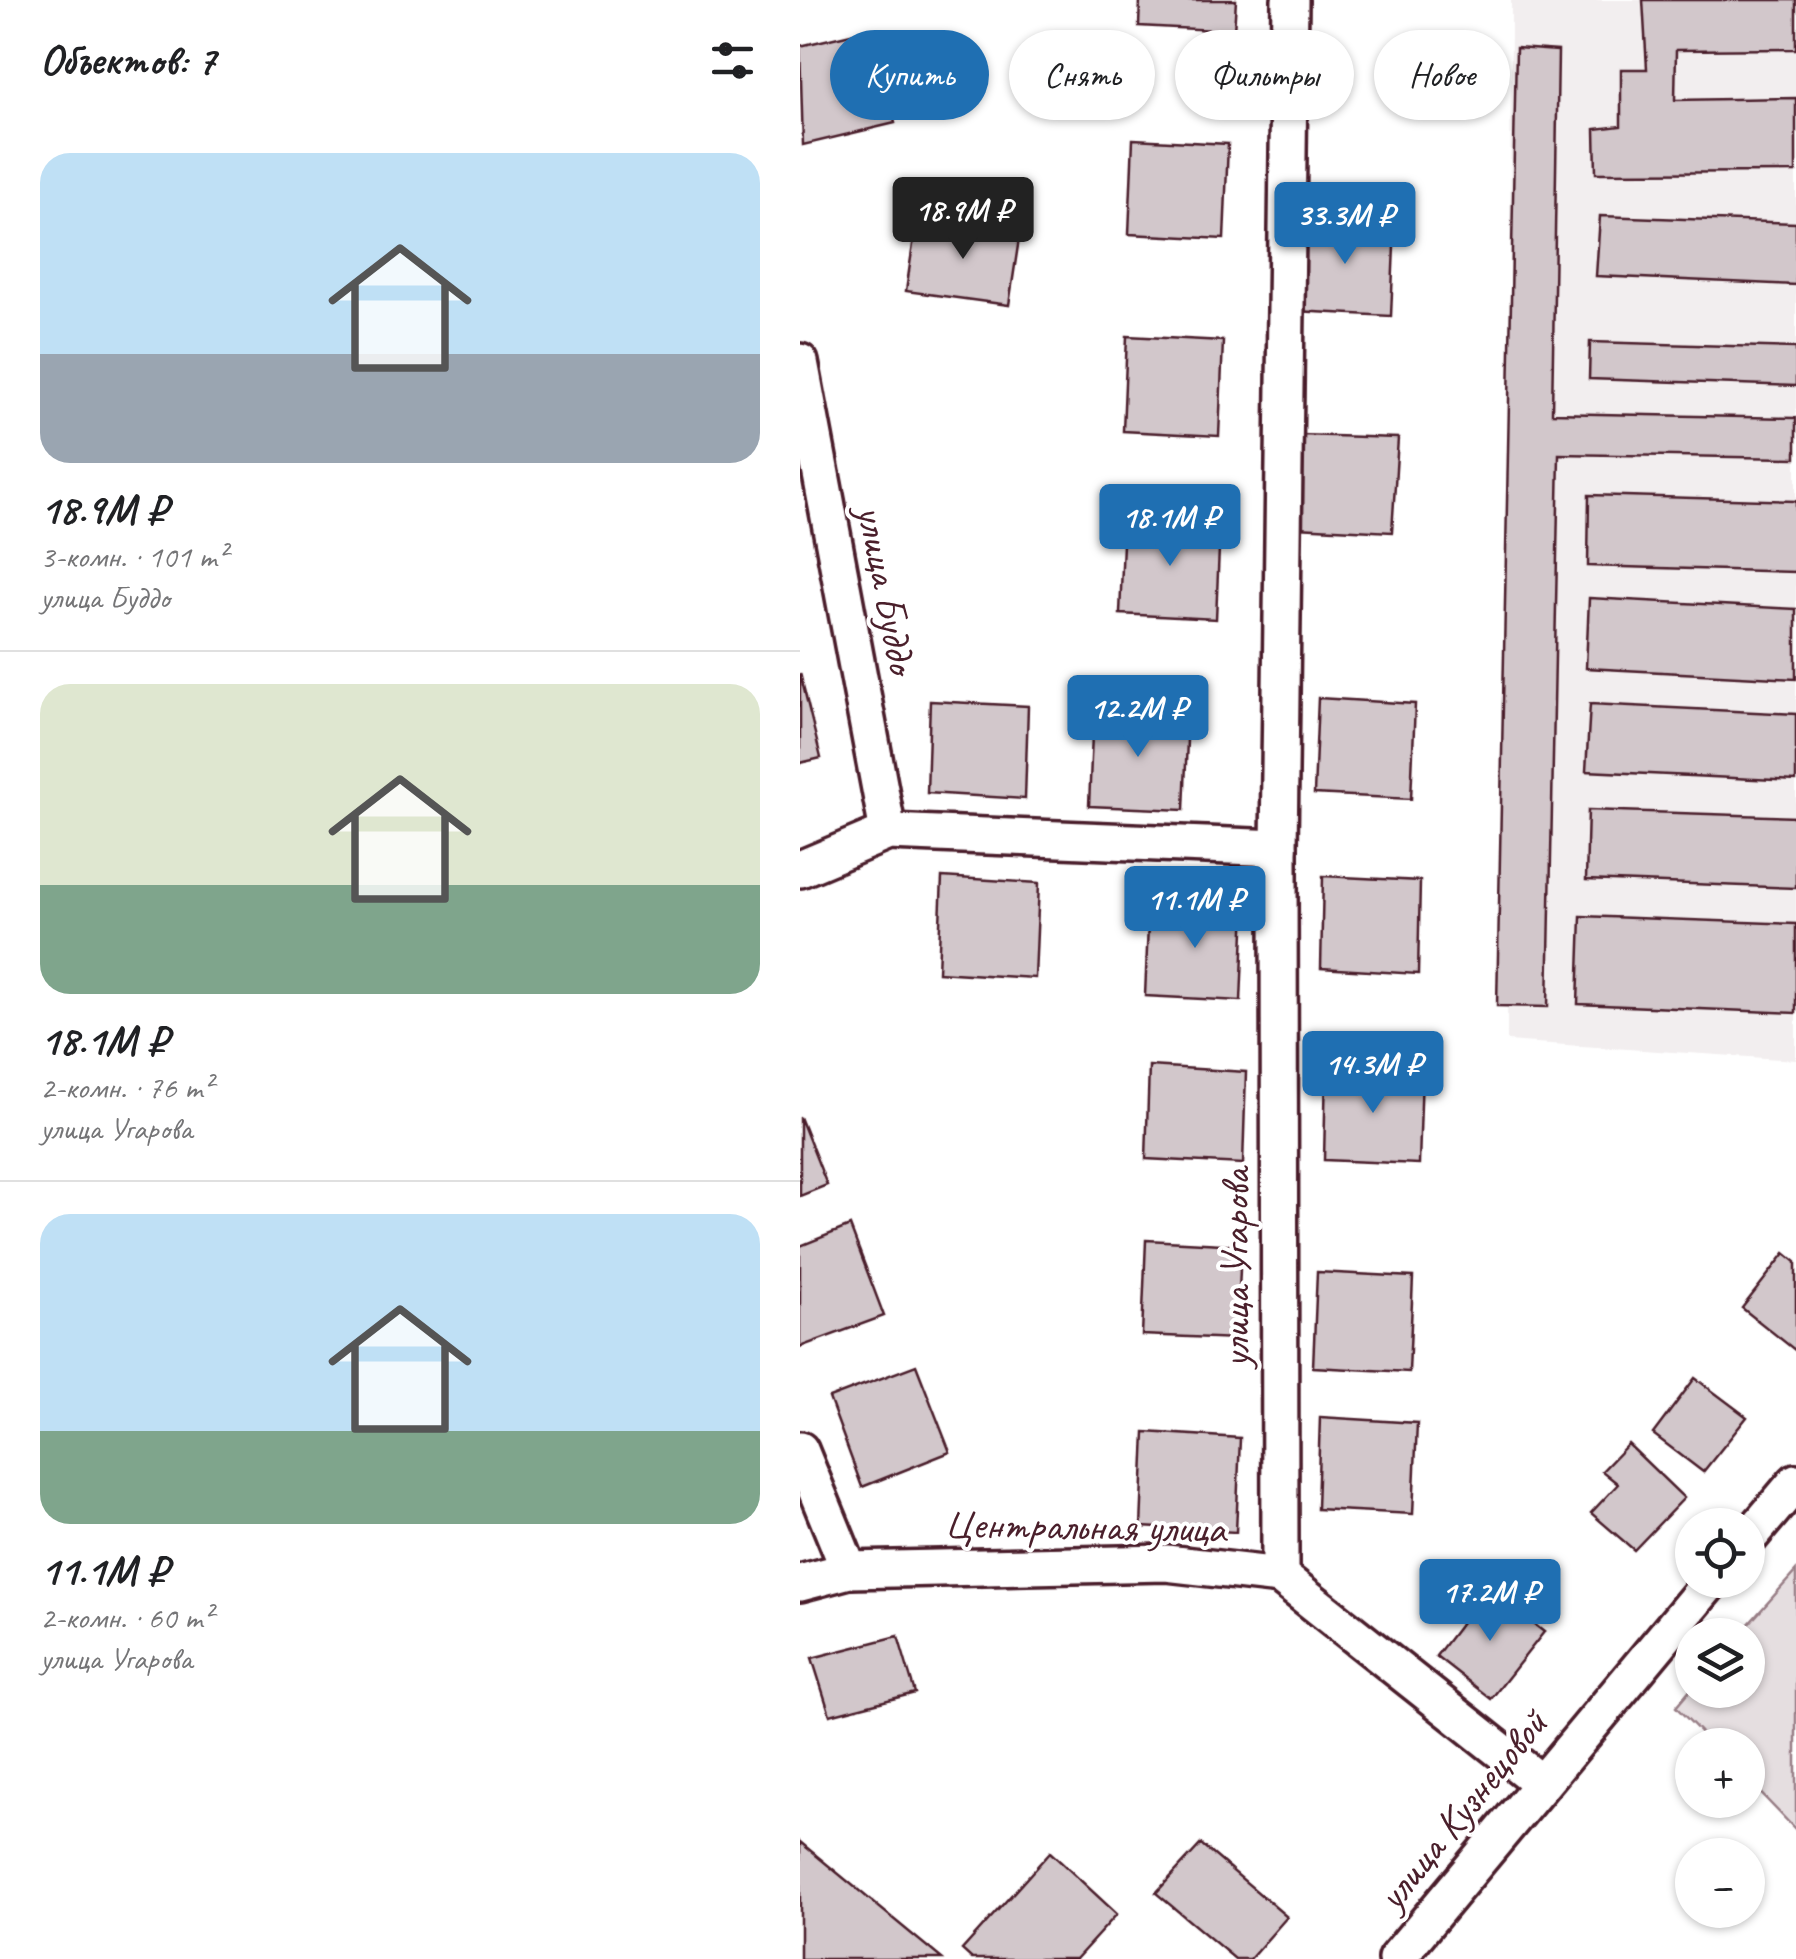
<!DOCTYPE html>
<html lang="ru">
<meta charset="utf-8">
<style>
:root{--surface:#fff;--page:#f6f6f6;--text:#202124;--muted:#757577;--line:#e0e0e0;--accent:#1f6fb2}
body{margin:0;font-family:Caveat,sans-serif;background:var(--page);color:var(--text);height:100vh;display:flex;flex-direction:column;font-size:38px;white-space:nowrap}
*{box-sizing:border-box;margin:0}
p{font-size:32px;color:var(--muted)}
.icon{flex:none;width:55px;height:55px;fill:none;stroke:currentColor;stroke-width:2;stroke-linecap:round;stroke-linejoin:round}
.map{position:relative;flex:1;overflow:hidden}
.drawer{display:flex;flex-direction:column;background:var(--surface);width:800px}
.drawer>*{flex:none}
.banner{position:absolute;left:30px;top:30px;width:815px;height:90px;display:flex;gap:20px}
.controls{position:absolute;left:875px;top:1508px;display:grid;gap:20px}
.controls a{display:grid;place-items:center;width:90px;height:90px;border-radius:50%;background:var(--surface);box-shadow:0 2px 8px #0004;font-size:50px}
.price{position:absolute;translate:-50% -85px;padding:0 22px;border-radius:10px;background:var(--accent);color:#fff;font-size:32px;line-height:65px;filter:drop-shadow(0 2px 5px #0008)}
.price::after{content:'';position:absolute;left:50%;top:60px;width:30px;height:22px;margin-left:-15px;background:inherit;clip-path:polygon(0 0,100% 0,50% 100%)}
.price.current{background:#222;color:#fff}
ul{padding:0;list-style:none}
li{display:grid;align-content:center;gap:20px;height:530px;padding:0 40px}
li+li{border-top:2px solid var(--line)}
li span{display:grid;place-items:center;height:310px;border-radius:30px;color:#555}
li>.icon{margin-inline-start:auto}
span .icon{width:180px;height:180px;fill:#fffc;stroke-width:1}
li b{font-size:42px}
h2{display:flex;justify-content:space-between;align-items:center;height:120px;padding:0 40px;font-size:42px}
.pill{padding:0 35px;border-radius:45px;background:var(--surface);box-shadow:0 2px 8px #0004;font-size:35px;line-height:90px}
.pill.current{background:var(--accent);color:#fff}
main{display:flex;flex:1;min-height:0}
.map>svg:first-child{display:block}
.built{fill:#f2eeef}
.green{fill:#e5dee0;stroke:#987e86;stroke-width:2.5}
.building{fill:#d2c7cb;stroke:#4a1f2b;stroke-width:2.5}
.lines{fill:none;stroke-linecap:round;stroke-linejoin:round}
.minor-casing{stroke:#4a1f2b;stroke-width:42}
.minor{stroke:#fff;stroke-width:35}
.labels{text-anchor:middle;stroke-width:8;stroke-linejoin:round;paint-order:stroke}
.street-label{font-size:42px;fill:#4a1f2b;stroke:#fff}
</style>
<main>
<section class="drawer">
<h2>Объектов: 7<svg class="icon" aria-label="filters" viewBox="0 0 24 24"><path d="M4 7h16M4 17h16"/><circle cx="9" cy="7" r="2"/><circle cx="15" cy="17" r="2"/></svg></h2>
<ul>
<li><span style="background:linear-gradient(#bfe0f5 65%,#9aa5b1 0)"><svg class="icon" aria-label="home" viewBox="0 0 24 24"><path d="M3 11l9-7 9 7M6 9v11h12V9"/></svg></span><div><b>18.9M ₽</b><p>3-комн. · 101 m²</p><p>улица Буддо</p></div></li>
<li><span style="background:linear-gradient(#dfe7d0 65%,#7fa58c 0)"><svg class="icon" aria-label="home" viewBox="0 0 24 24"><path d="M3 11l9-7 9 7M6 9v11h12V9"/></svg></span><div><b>18.1M ₽</b><p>2-комн. · 76 m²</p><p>улица Угарова</p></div></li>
<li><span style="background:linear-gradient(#bfe0f5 70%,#7fa58c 0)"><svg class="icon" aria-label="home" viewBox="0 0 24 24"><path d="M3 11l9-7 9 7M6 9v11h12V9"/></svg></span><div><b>11.1M ₽</b><p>2-комн. · 60 m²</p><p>улица Угарова</p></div></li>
</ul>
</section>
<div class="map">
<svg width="996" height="1959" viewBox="0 0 996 1959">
<rect width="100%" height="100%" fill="#fff"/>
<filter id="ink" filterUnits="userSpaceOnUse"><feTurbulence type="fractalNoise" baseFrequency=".01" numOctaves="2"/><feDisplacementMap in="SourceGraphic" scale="20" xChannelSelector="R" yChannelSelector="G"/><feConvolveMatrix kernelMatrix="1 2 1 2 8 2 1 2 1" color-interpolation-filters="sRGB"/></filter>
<g filter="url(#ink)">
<!-- built -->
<polygon class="built" points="711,0 996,0 996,1060 707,1041"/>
<!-- green -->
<polygon class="green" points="996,1571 996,1830 948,1780 948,1745 913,1745 876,1707 892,1688 948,1690 948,1635 939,1635"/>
<!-- building -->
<g class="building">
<polygon points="340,0 436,0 434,31 339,26"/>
<polygon points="843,0 996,0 996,49 876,50 875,100 996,98 996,172 796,173 795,129 821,126 821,69 847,69"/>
<polygon points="72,29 95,123 3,145 0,46"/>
<polygon points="716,48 758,51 752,413 996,418 996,458 759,454 748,1007 697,1006"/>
<polygon points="333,139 428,144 424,239 329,234"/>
<polygon points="800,216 996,223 996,285 796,276"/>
<polygon points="117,218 220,232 209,305 106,291"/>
<polygon points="498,219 595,222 591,316 495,311"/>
<polygon points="327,336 423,341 419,436 323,431"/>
<polygon points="790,342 996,348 996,386 789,379"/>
<polygon points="500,435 598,438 592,532 497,527"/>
<polygon points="789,495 996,501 996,572 788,566"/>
<polygon points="324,519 420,524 416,619 320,614"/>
<polygon points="789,598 996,609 996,679 786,668"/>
<polygon points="0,673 21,758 0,763"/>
<polygon points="518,698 615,704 611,799 514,794"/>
<polygon points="130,701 228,706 225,799 127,793"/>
<polygon points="790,704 996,714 996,781 786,771"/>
<polygon points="293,710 388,716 384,810 289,806"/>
<polygon points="788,810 996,817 996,888 786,880"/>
<polygon points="523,876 620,881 618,974 521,968"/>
<polygon points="142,877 239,883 235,978 138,972"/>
<polygon points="349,901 445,906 441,1001 345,996"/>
<polygon points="781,916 996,924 996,1013 778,1004"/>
<polygon points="349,1066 446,1072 443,1164 346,1159"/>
<polygon points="526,1067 622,1073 619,1164 524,1160"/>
<polygon points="0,1117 27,1185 0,1196"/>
<polygon points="50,1226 84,1316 0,1347 0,1246"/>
<polygon points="346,1240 441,1245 437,1339 342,1335"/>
<polygon points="985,1253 996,1262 996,1351 942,1308"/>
<polygon points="517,1272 613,1277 609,1372 513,1367"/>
<polygon points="116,1365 150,1452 62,1487 29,1398"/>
<polygon points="895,1378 947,1417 903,1472 853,1434"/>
<polygon points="520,1417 617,1423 613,1514 517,1509"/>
<polygon points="345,1432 440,1438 436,1532 341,1527"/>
<polygon points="828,1444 884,1498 834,1550 791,1513 818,1484 802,1471"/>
<polygon points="688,1588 744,1632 691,1699 636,1656"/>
<polygon points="98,1636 115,1693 30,1715 12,1658"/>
<polygon points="0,1842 142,1959 0,1959"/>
<polygon points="401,1844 487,1917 450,1959 435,1959 356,1893"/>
<polygon points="250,1852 317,1914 276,1959 172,1959 162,1950"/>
</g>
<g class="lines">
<!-- minor casing -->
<g class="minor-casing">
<g id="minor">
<polyline points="0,362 88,832"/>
<polyline points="0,869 88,832 479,848"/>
<polyline points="0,1450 49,1570"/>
<polyline points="948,1539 996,1482"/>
<polyline points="480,1576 479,848 490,0"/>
<polyline points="0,1583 49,1570 366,1563 480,1576 740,1782"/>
<polyline points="596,1959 912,1580"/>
</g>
</g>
<!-- minor -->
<use href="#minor" class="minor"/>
</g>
</g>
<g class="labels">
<!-- street labels -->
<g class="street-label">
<text transform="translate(88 589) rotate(79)" y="15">улица Буддо</text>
<text transform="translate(434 1268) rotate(-90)" y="15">улица Угарова</text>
<text transform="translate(285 1525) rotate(1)" y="15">Центральная улица</text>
<text transform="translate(661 1809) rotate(-51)" y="15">улица Кузнецовой</text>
</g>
</g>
</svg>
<div class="controls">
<a><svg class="icon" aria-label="locate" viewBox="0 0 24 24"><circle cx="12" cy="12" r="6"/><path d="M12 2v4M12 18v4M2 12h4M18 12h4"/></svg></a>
<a><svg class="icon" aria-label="layers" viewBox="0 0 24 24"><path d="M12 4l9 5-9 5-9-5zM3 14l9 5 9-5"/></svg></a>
<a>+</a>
<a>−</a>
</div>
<b class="price current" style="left:163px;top:262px">18.9M ₽</b>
<b class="price" style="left:545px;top:267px">33.3M ₽</b>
<b class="price" style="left:370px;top:569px">18.1M ₽</b>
<b class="price" style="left:338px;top:760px">12.2M ₽</b>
<b class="price" style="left:395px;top:951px">11.1M ₽</b>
<b class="price" style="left:573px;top:1116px">14.3M ₽</b>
<b class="price" style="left:690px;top:1644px">17.2M ₽</b>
<div class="banner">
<a class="pill current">Купить</a>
<a class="pill">Снять</a>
<a class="pill">Фильтры</a>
<a class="pill">Новое</a>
</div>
</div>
</main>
